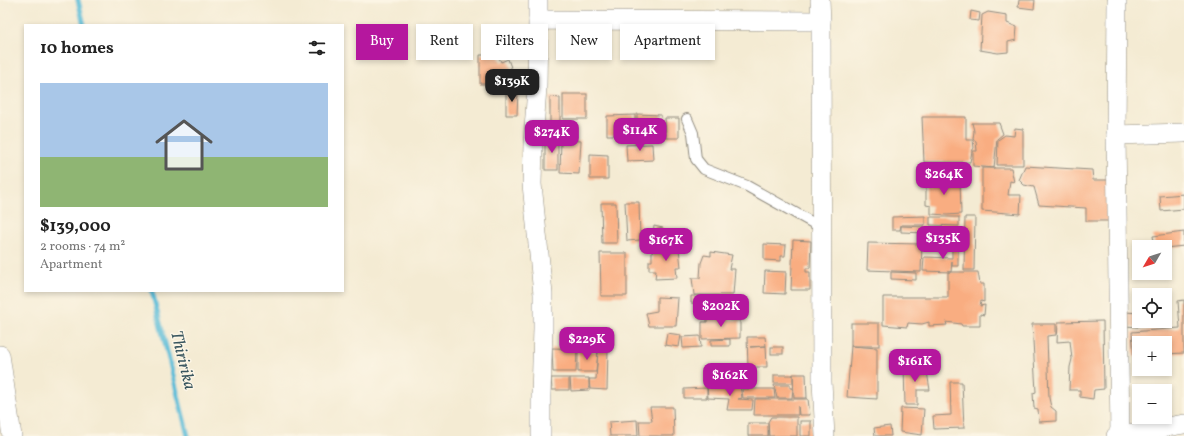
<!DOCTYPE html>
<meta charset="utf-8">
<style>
:root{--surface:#fff;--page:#f2f2f2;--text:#222;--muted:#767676;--accent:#b5179e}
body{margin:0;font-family:Vollkorn,serif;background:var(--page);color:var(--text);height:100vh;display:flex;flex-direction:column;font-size:15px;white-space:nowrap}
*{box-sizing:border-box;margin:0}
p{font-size:13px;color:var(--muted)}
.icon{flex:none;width:22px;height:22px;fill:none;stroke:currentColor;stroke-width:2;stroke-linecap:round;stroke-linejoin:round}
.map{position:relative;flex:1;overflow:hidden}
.panel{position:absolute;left:24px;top:24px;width:320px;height:268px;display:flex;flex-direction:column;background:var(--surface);border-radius:0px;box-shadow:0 2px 6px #0003}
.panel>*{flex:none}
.top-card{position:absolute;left:356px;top:24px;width:380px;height:36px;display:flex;gap:8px}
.needle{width:26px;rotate:231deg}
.buttons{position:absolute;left:1132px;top:240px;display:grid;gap:8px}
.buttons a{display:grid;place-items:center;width:40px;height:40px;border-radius:0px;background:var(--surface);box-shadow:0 2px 6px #0003;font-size:20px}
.price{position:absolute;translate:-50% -34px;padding:0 9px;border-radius:8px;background:var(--accent);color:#fff;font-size:13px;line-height:26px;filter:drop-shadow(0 1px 2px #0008)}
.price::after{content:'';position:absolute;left:50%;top:24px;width:12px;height:9px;margin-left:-6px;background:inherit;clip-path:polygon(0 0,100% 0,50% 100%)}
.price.current{background:#222;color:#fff}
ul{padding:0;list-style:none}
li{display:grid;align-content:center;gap:8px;height:212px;padding:0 16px}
li span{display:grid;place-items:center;height:124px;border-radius:0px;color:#555}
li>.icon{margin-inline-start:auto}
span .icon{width:72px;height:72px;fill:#fffc;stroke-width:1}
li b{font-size:17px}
h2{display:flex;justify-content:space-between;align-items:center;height:48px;padding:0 16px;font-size:17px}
.pill{padding:0 14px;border-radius:0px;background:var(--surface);box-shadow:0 2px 6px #0003;font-size:14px;line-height:36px}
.pill.current{background:var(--accent);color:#fff}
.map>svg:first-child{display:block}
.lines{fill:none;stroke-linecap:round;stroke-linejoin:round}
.stream{stroke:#59bcd8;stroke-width:5}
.building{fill:#f9ad81}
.lane-casing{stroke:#908b7f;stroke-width:12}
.street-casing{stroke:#908b7f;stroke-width:20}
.lane{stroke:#fff;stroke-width:10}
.street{stroke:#fff;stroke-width:19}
.labels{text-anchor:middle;stroke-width:3;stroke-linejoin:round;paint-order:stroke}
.water-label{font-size:17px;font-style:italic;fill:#39565f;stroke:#fcf5e5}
</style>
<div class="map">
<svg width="1184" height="436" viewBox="0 0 1184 436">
<rect width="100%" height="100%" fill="#fcf5e5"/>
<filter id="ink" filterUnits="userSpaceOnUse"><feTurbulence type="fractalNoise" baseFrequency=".025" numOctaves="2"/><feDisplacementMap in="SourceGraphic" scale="8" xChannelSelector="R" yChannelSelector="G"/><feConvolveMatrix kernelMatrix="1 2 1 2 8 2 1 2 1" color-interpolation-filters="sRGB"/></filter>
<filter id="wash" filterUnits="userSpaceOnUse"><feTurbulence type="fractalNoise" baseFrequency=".012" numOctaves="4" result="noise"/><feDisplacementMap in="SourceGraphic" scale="16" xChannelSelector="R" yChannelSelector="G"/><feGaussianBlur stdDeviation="0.9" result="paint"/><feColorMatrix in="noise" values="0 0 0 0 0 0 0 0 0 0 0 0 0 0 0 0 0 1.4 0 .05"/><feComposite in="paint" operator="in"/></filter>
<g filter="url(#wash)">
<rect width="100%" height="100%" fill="#f4ebd3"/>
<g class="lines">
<!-- stream -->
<g class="stream">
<polyline points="78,0 84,25"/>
<polyline points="152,291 188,436"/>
</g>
</g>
<g id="blocks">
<!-- building -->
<g class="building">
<polygon points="1019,0 1035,0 1034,9 1018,7"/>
<polygon points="971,11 980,13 979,21 970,20"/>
<polygon points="988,12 1007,15 1007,23 1017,27 1016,40 1008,42 1008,52 998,53 980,50 982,15"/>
<polygon points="480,55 498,55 501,62 508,59 515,79 498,86 490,86 488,84 480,84"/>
<polygon points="506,91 518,91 517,115 506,115"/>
<rect x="563" y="94" width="24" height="25"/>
<polygon points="550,97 560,98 560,130 550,130"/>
<polygon points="637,114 661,115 663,139 637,140"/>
<polygon points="635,115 635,135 607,135 607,116"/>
<polygon points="922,117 966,117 966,140 973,140 974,148 972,151 970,162 924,162"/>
<polygon points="665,118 679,118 679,138 666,138"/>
<polygon points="972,123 999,123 1003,134 997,139 994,168 973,166 973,151 977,151 976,141 973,139 974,131"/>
<polygon points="1015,128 1023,129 1023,165 997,165 998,140 1005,135 1014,136"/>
<rect x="545" y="139" width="13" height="31"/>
<polygon points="561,140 581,141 579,174 560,173"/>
<polygon points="652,144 653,160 627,161 626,145"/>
<polygon points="590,154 608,155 608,179 590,179"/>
<polygon points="1025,166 1092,170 1093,180 1109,180 1109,221 1086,221 1086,208 1039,205 1034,187 1024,185 1019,180"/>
<polygon points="982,168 1011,168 1014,182 1010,181 1008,195 1021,195 1020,214 982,211"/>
<polygon points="932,176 960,179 961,214 947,215 931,214 931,206 926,205 926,186 931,187"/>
<polygon points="1184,194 1184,209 1161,211 1160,196"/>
<polygon points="625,202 639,202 640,240 627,241"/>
<polygon points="601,203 616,203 617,243 602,243"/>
<polygon points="925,216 925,225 901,225 900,230 892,230 892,217"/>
<polygon points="930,217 959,217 959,226 930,225"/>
<polygon points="965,217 975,217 974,270 964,270"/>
<polygon points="654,226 663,228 662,235 656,235 655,243 647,242 647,233 653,233"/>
<polygon points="901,226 926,227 926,233 901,232"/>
<polygon points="1184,232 1184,246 1165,248 1155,247 1153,236"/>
<polygon points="952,234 958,234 958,266 952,266 952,261 951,272 923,271 924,257 952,258"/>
<polygon points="793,240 811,241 810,268 806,268 806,272 810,272 810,290 791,290"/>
<polygon points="661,243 673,243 676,250 679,249 681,267 676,267 677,278 655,279 656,270 649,270 649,261 652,261 652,251 663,251"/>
<polygon points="868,243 922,244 921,272 867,270"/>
<polygon points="764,244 786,245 785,256 781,256 781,261 764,260"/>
<polygon points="711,252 732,255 729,269 735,269 733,295 694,295 692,278 700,278 701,263 704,255 711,256"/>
<polygon points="600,253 627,253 627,296 601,296"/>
<polygon points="765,271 786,272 785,294 764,293"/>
<polygon points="891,272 916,273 916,280 891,279"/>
<polygon points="948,272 978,272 980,284 984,284 984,302 981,301 980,306 985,305 984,315 980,314 980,326 962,326 961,324 946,322 947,325 929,326 929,322 922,324 908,323 907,327 883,325 883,297 948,297"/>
<polygon points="691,296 702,296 702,304 691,303"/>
<polygon points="657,297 678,298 676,326 649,326 646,313 657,311"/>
<polygon points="1184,300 1184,353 1165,354 1165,343 1139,343 1139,356 1134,357 1132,332 1180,328 1178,301"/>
<polygon points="711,305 727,306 727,315 711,314"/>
<polygon points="1125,312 1139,313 1138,327 1125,326"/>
<polygon points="707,315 728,315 729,320 740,320 740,338 702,339 702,322 707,322"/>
<polygon points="1103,321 1104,389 1094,390 1093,399 1080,397 1080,390 1069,390 1070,367 1072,359 1070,341 1057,342 1058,322"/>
<rect x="851" y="323" width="28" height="23"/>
<polygon points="1032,324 1056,324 1056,335 1047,336 1049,398 1051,407 1056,411 1056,421 1039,422 1038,409 1034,408 1033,393 1036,392"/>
<polygon points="667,333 681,335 679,347 665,345"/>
<polygon points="700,336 701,347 683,348 682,337"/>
<polygon points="747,337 765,337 766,346 750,347 766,346 767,367 748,367"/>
<polygon points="730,339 730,346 711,346 711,340"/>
<polygon points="851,346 877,348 877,399 847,397"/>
<rect x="771" y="347" width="12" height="7"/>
<polygon points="552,348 577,349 576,372 553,372"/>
<polygon points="578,349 598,352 596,372 578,372"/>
<polygon points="608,349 607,390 590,389 589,379 596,379 598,350"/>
<polygon points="904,366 926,366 930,390 917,390 917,405 905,405"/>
<polygon points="793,374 806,374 807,398 794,398"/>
<rect x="774" y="375" width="19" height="8"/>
<polygon points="551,378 569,378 569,390 552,390"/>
<polygon points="570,378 589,378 589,390 571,391"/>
<polygon points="950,382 962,382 964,428 934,429 933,416 951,415"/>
<polygon points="707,384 740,386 742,398 738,399 753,400 752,410 727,410 729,399 708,398"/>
<polygon points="774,385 790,385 790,388 793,388 792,398 777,398"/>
<polygon points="707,388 707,398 684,398 684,389"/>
<polygon points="742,389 774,389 775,398 743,398"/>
<polygon points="755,399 808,399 810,415 799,415 798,406 798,415 754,415"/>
<polygon points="650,407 673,407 674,436 640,436 639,421 652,421"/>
<polygon points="901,408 924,409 922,435 900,432"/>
<polygon points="771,417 797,417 797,436 769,436 768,422"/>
<polygon points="637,420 638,436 610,436 609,422"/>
<rect x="800" y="421" width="11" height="15"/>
<rect x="748" y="423" width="20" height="13"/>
<polygon points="890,426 891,436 875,436 874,428"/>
</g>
</g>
</g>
<g filter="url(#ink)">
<use href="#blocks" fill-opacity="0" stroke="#908b7f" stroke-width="1"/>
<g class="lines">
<!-- lane casing -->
<g class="lane-casing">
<polyline id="lane" points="687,119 693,133 696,159 704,169 747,186 822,228"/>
</g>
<!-- street casing -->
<g class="street-casing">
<g id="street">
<polyline points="538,0 538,20"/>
<polyline points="820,0 821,21 822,382 825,436"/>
<polyline points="1117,0 1116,135 1120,436"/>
<polyline points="1116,135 1184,133"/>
<polyline points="0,355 12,436"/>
<polyline points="541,436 541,396 543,328 543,294 532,184 533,144 537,87 538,20 821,21"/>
<polyline points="1116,436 1184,424"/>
</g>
</g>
<!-- lane -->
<use href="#lane" class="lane"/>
<!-- street -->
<use href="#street" class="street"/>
</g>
</g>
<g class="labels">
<!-- water labels -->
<g class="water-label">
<text transform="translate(184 360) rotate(76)" y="6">Thiririka</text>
</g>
</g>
</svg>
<div class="buttons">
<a><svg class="needle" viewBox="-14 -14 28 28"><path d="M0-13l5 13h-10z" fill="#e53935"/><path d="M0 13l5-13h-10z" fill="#767676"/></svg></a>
<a><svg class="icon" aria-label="locate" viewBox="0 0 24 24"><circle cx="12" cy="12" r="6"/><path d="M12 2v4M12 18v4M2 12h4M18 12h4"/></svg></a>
<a>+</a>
<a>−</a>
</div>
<b class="price current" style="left:512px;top:103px">$139K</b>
<b class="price" style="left:640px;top:152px">$114K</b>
<b class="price" style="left:552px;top:154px">$274K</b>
<b class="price" style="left:944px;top:196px">$264K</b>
<b class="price" style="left:943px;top:260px">$135K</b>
<b class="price" style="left:666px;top:262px">$167K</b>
<b class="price" style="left:721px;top:328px">$202K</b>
<b class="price" style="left:587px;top:361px">$229K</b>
<b class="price" style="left:915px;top:383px">$161K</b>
<b class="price" style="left:730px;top:397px">$162K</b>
<div class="top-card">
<a class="pill current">Buy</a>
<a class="pill">Rent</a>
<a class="pill">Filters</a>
<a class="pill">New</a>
<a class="pill">Apartment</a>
</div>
<section class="panel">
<h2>10 homes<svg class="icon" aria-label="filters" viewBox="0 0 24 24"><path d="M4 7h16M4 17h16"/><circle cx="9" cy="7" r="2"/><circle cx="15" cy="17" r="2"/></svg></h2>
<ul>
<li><span style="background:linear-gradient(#a9c7e8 60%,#8fb573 0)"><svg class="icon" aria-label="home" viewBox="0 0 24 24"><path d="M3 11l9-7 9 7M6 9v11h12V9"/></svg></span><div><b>$139,000</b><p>2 rooms · 74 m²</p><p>Apartment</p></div></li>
</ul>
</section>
</div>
